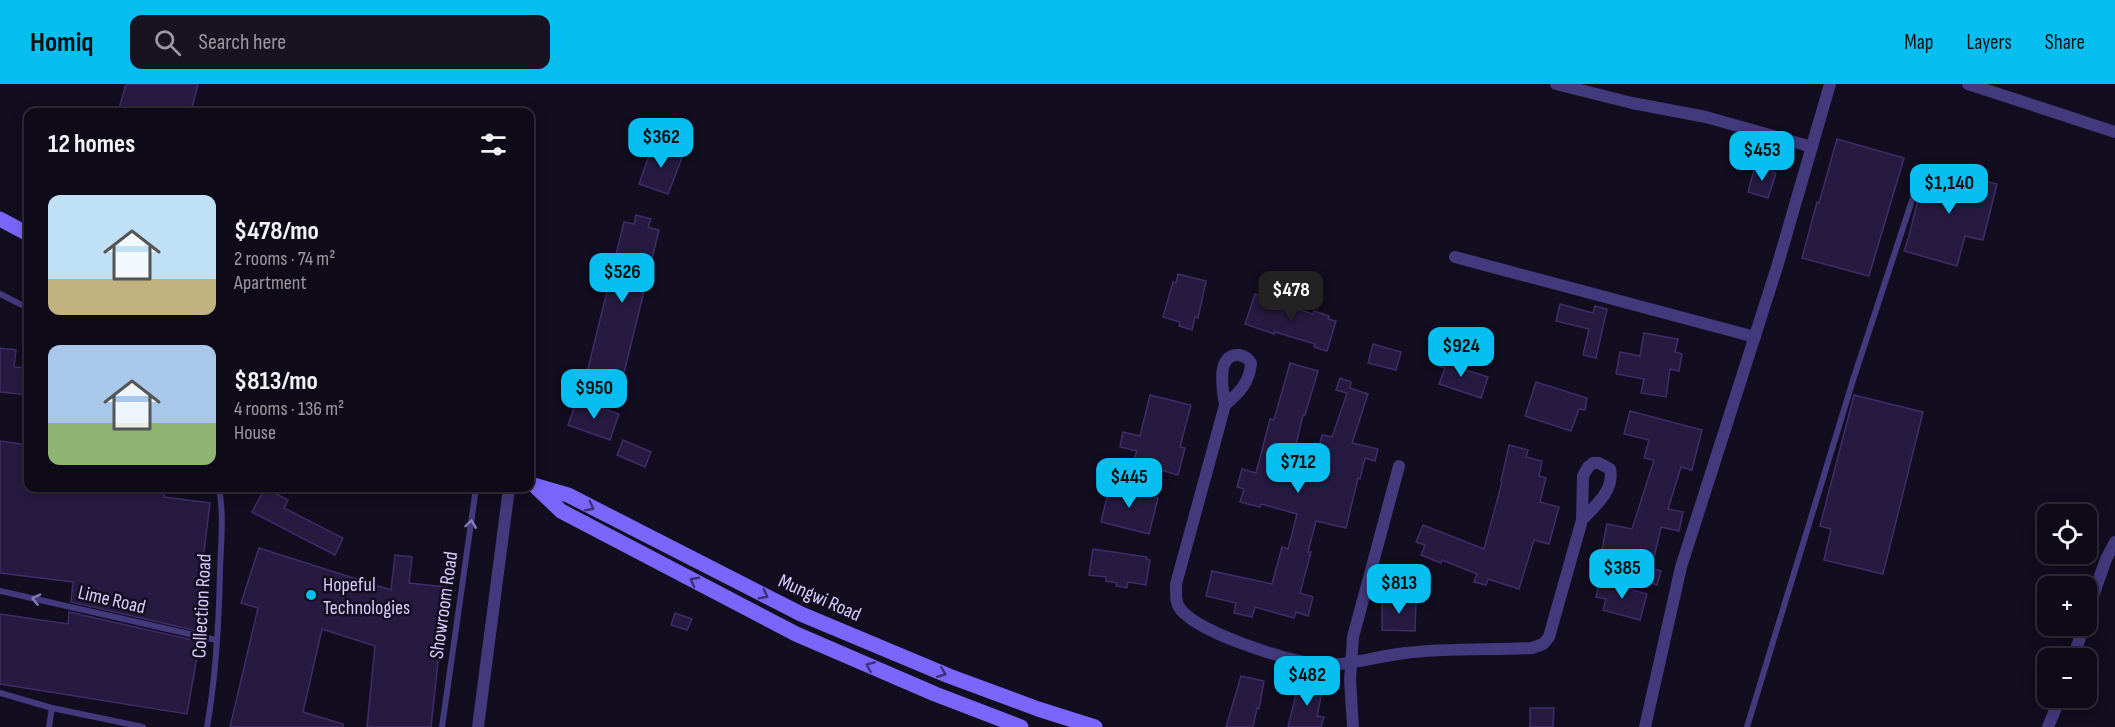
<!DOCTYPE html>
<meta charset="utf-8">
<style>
:root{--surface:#0e0a17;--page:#171320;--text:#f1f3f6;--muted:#9b9aa1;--line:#2e2b36;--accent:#06bef0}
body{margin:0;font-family:"Sofia Sans Condensed",sans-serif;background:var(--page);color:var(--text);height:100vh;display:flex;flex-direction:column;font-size:22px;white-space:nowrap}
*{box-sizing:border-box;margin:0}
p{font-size:20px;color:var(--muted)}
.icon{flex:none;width:33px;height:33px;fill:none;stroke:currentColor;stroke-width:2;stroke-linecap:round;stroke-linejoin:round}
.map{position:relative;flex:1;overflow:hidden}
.sheet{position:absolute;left:24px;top:24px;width:510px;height:384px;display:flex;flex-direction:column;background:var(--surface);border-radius:12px;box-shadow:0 3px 15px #0003,0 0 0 2px var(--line)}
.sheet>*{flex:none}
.controls{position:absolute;left:2037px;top:420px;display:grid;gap:12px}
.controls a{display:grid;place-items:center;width:60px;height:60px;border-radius:12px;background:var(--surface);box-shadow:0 3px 15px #0003,0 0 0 2px var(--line);font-size:30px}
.price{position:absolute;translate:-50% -51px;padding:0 14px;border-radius:12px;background:var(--accent);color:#111;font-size:20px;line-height:39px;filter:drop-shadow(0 2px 3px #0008)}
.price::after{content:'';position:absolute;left:50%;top:36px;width:18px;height:14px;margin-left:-9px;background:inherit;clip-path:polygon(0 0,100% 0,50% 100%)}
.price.selected{background:#222;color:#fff}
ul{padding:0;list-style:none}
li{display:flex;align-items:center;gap:18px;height:150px;padding:0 24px}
li span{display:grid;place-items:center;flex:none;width:168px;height:120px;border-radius:12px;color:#555}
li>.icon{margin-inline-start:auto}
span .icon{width:72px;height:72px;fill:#fffc;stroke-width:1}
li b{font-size:26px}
h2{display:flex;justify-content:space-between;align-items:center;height:72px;padding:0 24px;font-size:26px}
header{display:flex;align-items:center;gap:36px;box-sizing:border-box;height:84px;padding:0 30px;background:var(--accent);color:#111}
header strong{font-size:28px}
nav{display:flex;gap:33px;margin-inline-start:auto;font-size:21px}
.search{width:420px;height:54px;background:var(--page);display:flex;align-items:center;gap:15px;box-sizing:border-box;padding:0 21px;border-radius:12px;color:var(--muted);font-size:22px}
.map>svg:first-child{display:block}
.building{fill:#261a40;stroke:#402c6b;stroke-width:1.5}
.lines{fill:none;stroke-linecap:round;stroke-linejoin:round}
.service{stroke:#43397d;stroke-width:6}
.minor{stroke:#43397d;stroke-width:12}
.secondary{stroke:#7b66fb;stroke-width:15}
.oneway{stroke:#3c3177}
.oneway2{stroke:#867cb7}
.poi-dot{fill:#06bef0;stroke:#120d1f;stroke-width:2}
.labels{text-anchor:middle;stroke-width:5;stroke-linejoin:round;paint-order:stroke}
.poi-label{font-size:20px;fill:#d8cdfe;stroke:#120d1f;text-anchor:start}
.street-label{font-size:20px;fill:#d8cdfe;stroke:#120d1f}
</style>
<header>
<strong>Homiq</strong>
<div class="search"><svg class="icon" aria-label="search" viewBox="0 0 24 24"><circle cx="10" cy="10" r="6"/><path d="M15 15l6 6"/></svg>Search here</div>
<nav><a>Map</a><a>Layers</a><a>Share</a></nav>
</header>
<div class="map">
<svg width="2115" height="643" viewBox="0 0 2115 643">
<rect width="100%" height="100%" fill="#120d1f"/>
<!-- building -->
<g class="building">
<polygon points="126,0 198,0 191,28 118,28"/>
<polygon points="1837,55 1904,74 1869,192 1802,174 1817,118 1819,119"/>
<polygon points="653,60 683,71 668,110 639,100"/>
<polygon points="1755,82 1776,89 1768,114 1748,108"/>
<polygon points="1926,83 1997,100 1983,156 1965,152 1957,182 1904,167 1909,152"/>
<polygon points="636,131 651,135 648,143 659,146 620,305 585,297 624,138 634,140"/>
<polygon points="1178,190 1206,197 1198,234 1195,233 1192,246 1179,242 1180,238 1163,233 1173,198 1176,199"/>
<polygon points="1255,210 1291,221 1290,223 1313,230 1314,227 1329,232 1328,235 1336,237 1327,267 1314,263 1315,260 1275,248 1274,250 1245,240"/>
<polygon points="1560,220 1593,229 1595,222 1607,225 1596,274 1583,271 1589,245 1556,237"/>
<polygon points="1644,249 1678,255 1675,268 1682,270 1679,287 1670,285 1666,313 1641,309 1644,295 1616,290 1620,268 1640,272"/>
<polygon points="1373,260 1401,268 1396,286 1368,279"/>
<polygon points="0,264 16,266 14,283 28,284 28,311 0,308"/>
<polygon points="1443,269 1456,273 1453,282 1488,293 1481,314 1439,300 1445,284 1438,282"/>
<polygon points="1290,279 1318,287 1305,331 1303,331 1292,377 1313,388 1322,351 1332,353 1347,309 1336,306 1340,294 1351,298 1350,304 1368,310 1352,359 1378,365 1375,377 1365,374 1360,395 1358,394 1346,444 1316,437 1308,468 1311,468 1300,509 1313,513 1308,532 1296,528 1294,534 1255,523 1252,533 1234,529 1236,519 1206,512 1212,487 1272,500 1282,463 1288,465 1297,430 1261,420 1260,423 1240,418 1244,405 1237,403 1242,385 1256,389 1270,335 1274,336"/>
<polygon points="1536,298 1587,314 1585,326 1579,325 1571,347 1525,332"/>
<polygon points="1150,311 1191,321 1180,363 1185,364 1178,391 1140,380 1141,377 1134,375 1137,367 1120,363 1123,348 1140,352"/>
<polygon points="1854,311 1923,328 1883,490 1824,476 1831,445 1820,442"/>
<polygon points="577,316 619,330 610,356 568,341"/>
<polygon points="1630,327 1702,346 1692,386 1681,383 1668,425 1683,428 1679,447 1661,443 1652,482 1611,474 1613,467 1602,465 1607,440 1632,445 1654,376 1644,374 1649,356 1624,350"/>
<polygon points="623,356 651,368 645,383 617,371"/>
<polygon points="0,357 28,361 28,404 165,404 164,413 210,419 201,491 205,491 198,547 71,518 73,498 0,489"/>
<polygon points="1509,361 1528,366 1526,373 1542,377 1539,392 1546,394 1540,418 1559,423 1549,460 1534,456 1519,505 1488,495 1486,501 1474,498 1477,490 1442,476 1441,479 1421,471 1425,461 1416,458 1423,441 1484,465 1502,398 1501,397"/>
<polygon points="1111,397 1127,401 1126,406 1158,414 1149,450 1101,438"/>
<polygon points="265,404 288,416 284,424 343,454 335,471 252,428"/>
<polygon points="259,464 391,506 395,471 412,473 409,499 446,503 431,643 367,643 375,562 322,545 303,628 343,640 343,643 230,643 258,524 241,519"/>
<polygon points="1093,465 1147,473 1146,475 1150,476 1146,501 1128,498 1127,504 1116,502 1117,499 1106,497 1106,493 1089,491"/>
<polygon points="1648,483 1661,487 1657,501 1643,496"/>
<polygon points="1600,497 1647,510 1640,536 1603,526 1606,515 1596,513"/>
<polygon points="1382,515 1416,516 1415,547 1382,546"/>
<polygon points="69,528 197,557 196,561 199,561 187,630 0,600 0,530 68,540"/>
<polygon points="675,529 692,535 687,546 671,541"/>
<polygon points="1241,592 1264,597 1259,625 1257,624 1253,643 1226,643"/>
<polygon points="1299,598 1323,603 1317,632 1324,633 1321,643 1288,643"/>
<polygon points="1530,624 1554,624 1553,643 1530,643"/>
</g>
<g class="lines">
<!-- service -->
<g class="service">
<polyline points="0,210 28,224"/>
<polyline points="0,507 216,556"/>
<polyline points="0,609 52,624 143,643"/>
<polyline points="49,643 52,624"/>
<path d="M207 643C216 592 219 539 220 486 221 459 224 431 219 404"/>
<polyline points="442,643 476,404"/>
<polyline points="1747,643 1854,293 1920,92"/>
</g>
<!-- minor -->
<g class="minor">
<polyline points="1556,0 1632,19 1706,33 1812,63"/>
<polyline points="1968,0 2115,48"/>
<polyline points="1455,173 1755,253"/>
<path d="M1225 321C1239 309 1250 298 1251 279 1248 274 1244 272 1239 271 1215 269 1223 308 1225 321L1176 500C1176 510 1175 519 1181 526 1202 550 1283 575 1315 580 1340 584 1378 572 1405 569 1447 564 1490 566 1532 564L1543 560 1549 553 1582 436 1583 392 1588 383 1593 379H1599L1610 385C1615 406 1595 422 1582 436"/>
<polyline points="2086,532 2106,475 2115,458"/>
<polyline points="2073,574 2084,542"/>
<polyline points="478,643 509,404"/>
<polyline points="1353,643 1350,596 1353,553 1399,382"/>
<polyline points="1645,643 1681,483 1777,183 1830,0"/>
<polyline points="2048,643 2060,614"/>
</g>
<!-- secondary -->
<g class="secondary">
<polyline points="0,135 28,150"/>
<polyline points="530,400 568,411 801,530 949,592 1038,625 1095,643"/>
<polyline points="537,404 561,427 796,550 935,610 1021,643"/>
</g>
</g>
<!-- one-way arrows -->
<defs><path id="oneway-chevron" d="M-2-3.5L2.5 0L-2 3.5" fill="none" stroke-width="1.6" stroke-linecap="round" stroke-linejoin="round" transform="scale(1.5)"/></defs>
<g class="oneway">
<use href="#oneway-chevron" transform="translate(590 423) rotate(27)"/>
<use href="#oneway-chevron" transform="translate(694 497) rotate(-152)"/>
<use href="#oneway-chevron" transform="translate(764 511) rotate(27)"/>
<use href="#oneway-chevron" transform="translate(870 582) rotate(-157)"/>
<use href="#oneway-chevron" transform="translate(942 589) rotate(22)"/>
</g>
<g class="oneway2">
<use href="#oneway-chevron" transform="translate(471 440) rotate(-82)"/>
<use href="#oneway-chevron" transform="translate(36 515) rotate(-167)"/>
</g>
<!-- markers -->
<circle class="poi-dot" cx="311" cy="511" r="6"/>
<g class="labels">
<!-- poi labels -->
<g class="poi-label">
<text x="323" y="507">Hopeful<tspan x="323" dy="23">Technologies</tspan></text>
</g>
<!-- street labels -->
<g class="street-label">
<text transform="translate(820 513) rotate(24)" y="7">Mungwi Road</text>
<text transform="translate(112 515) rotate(13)" y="7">Lime Road</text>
<text transform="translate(443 521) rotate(-82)" y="7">Showroom Road</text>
<text transform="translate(201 522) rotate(-87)" y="7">Collection Road</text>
</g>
</g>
</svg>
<div class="controls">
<a><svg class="icon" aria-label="locate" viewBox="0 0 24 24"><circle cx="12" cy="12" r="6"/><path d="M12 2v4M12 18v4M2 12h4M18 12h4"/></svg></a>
<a>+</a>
<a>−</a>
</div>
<b class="price" style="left:661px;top:85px">$362</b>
<b class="price" style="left:1762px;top:98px">$453</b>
<b class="price" style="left:1949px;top:131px">$1,140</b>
<b class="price" style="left:622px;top:220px">$526</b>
<b class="price selected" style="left:1291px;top:238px">$478</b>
<b class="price" style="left:1461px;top:294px">$924</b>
<b class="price" style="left:594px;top:336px">$950</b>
<b class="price" style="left:1298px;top:410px">$712</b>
<b class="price" style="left:1129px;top:425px">$445</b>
<b class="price" style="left:1622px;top:516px">$385</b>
<b class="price" style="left:1399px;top:531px">$813</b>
<b class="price" style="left:1307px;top:623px">$482</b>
<section class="sheet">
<h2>12 homes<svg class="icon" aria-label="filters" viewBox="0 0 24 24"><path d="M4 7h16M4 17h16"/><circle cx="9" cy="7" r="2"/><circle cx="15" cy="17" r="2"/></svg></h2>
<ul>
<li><span style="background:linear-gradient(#bfe0f5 70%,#c2b280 0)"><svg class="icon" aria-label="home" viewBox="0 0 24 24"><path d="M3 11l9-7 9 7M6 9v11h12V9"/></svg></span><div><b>$478/mo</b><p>2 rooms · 74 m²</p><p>Apartment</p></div></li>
<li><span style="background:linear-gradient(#a9c7e8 65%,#8fb573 0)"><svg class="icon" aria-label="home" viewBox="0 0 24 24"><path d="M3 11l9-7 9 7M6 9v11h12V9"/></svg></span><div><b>$813/mo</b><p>4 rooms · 136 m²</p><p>House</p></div></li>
</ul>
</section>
</div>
